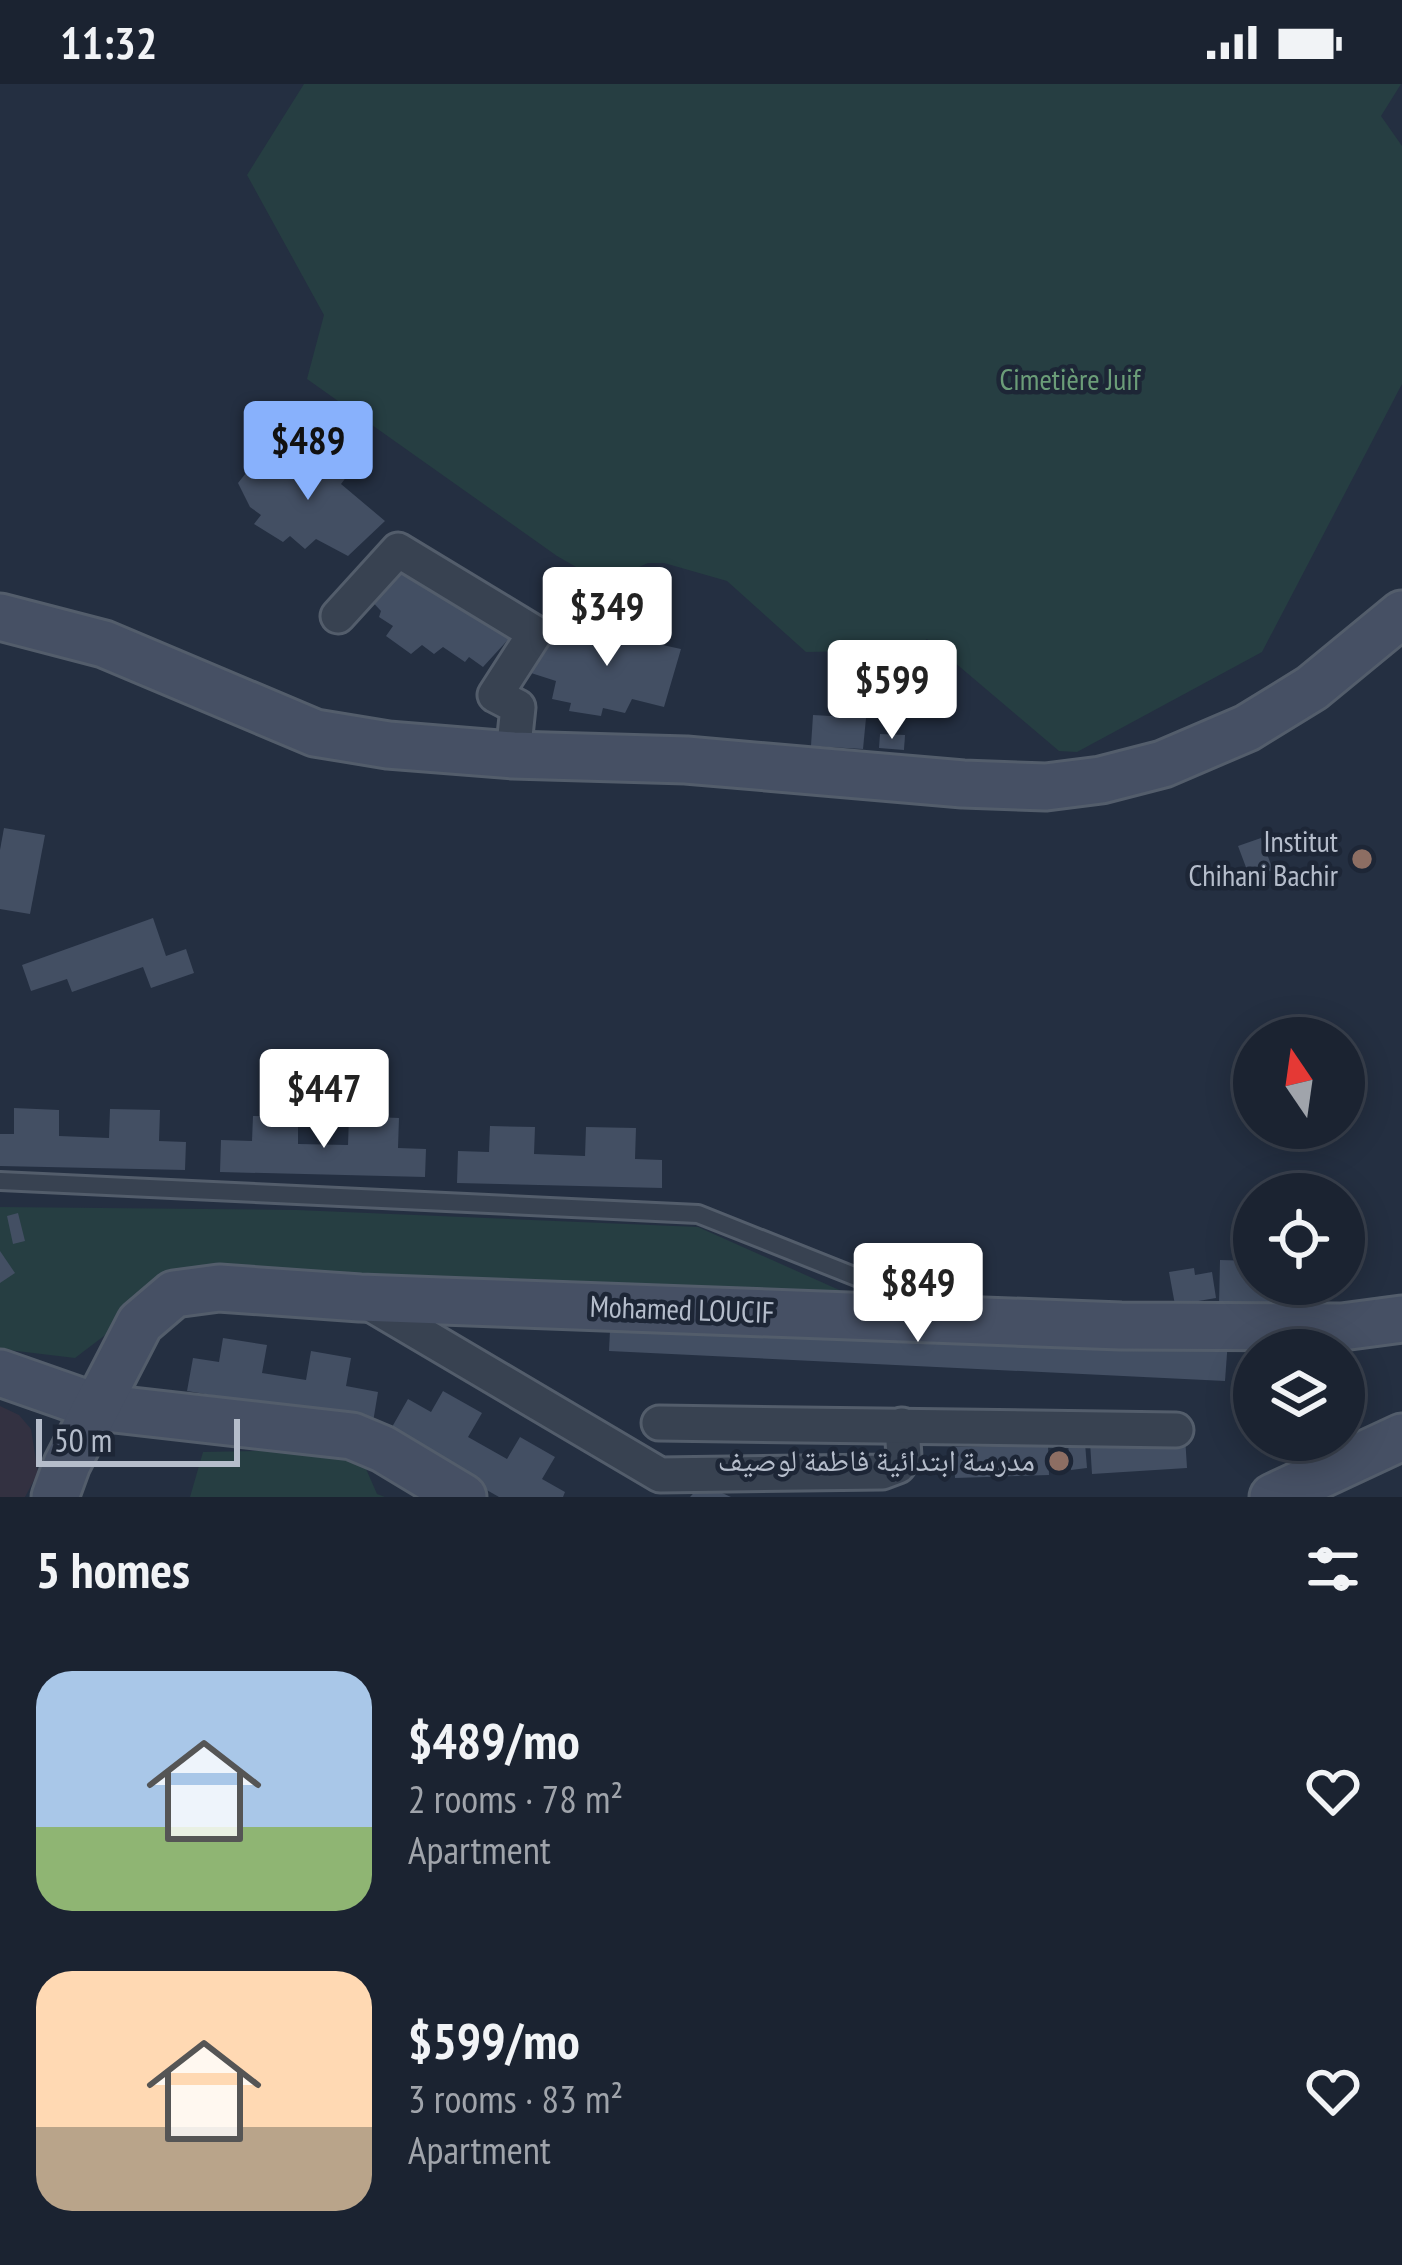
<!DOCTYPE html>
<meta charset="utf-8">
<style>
:root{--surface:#1b2331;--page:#282f3d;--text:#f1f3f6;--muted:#a0a4ab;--line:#39404d;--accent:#88b1fc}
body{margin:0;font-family:"PT Sans Narrow","Noto Naskh Arabic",sans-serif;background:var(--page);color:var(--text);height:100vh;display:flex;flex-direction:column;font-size:45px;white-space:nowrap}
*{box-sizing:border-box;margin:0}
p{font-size:39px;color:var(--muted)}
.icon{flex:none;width:66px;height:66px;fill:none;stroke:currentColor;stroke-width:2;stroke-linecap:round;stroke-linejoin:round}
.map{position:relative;height:1413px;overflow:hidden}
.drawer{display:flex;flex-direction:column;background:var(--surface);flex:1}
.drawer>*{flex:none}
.needle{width:78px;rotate:347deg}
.tools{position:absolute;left:1233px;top:933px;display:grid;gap:24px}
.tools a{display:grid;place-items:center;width:132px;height:132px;border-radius:50%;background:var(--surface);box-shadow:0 6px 30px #0003,0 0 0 3px var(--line);font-size:60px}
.scale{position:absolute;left:36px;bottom:30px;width:204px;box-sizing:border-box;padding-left:12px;border:6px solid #b5bdcb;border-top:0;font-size:33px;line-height:42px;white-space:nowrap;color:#b5bdcb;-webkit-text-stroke:9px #1d2636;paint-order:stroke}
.price{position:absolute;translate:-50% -102px;padding:0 27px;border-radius:12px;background:#fff;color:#222;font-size:39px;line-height:78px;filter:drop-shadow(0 3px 6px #0008)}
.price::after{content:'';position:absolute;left:50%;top:72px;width:36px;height:27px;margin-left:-18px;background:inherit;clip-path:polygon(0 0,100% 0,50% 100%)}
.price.current{background:var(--accent);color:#111}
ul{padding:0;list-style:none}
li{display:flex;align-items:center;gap:36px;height:300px;padding:0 36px}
li span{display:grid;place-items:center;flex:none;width:336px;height:240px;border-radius:36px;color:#555}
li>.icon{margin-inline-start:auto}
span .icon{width:144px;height:144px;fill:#fffc;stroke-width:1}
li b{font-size:51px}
h2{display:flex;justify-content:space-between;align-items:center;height:144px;padding:0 36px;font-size:51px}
.status{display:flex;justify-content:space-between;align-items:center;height:84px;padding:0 60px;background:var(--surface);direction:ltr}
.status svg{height:33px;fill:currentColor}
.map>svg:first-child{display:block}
.medical{fill:#333141}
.green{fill:#263e42}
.building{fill:#434f63}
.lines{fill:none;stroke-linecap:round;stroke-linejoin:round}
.lane-casing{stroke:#535d6b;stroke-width:22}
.street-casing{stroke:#535d6b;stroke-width:39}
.secondary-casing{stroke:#535d6b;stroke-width:51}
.lane{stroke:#384251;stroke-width:16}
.street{stroke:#384251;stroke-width:33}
.secondary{stroke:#465064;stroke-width:45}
.education-dot{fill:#8d6e63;stroke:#1d2636;stroke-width:4.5}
.labels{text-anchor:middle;stroke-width:9;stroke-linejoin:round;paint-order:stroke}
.park-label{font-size:30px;fill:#6b9d78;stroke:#1d2636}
.poi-label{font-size:30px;fill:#b5bdcb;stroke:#1d2636;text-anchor:end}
.street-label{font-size:30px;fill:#b5bdcb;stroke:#1d2636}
</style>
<div class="status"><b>11:32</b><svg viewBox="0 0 49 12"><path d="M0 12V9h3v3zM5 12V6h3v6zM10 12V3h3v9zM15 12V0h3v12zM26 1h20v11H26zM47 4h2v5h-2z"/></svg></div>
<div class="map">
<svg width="1402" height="1413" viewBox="0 0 1402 1413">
<rect width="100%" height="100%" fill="#242f41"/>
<!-- medical -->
<polygon class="medical" points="0,1322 19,1331 31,1345 38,1389 25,1413 0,1413"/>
<!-- green -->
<g class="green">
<polygon points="304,0 1401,0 1381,32 1402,62 1402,300 1262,568 1077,668 1059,667 927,555 889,581 855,567 806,568 727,497 664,479 648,479 628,488 616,506 557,472 307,295 324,231 247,91"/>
<polygon points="0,1123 297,1126 698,1143 855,1213 420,1197 125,1236 75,1274 0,1265"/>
<polygon points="300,1366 363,1378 377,1410 385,1413 190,1413 203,1368"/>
</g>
<!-- building -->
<g class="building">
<polygon points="258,374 313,374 350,388 341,400 385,437 348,472 316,455 305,465 290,452 283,458 254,440 261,431 250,423 238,399"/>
<polygon points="397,483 404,492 408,487 517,546 483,583 469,573 465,578 443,563 434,570 422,561 411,570 386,552 393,542 379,533 381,527 366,511"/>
<polygon points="595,532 625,540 621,552 681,565 664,623 632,615 625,629 603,624 601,632 569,627 571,619 552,615 556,597 531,589 543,558 566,561 573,542 588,547"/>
<polygon points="813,631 866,634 863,665 811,662"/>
<polygon points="880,650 905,651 904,666 879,664"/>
<polygon points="4,744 45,751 30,830 0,825 0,766"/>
<polygon points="1261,754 1273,786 1250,794 1238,762"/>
<polygon points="153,834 166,872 186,865 194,889 151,904 143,883 72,908 67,895 31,907 22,881"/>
<polygon points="14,1024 59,1026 59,1052 109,1054 110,1025 160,1026 159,1057 186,1058 185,1086 0,1082 0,1050 14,1050"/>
<polygon points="253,1032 298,1033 298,1060 348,1061 349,1032 399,1034 398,1064 426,1065 425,1093 220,1088 221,1056 252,1057"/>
<polygon points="490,1042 535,1043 534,1070 585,1072 586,1043 636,1044 635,1075 662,1076 662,1104 457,1099 458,1067 489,1068"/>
<polygon points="18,1129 25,1157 13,1160 7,1132"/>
<polygon points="0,1167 15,1189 0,1199"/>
<polygon points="1220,1176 1254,1177 1254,1200 1272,1200 1272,1224 1219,1223"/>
<polygon points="1194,1184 1195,1191 1212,1188 1216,1214 1175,1221 1169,1188"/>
<polygon points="611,1226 1228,1256 1225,1297 609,1267"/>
<polygon points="223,1254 267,1261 262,1289 306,1296 311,1267 351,1274 346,1302 378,1308 373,1338 187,1307 193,1274 219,1278"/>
<polygon points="443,1307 482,1329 468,1353 507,1375 520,1353 555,1373 542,1395 565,1408 563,1413 499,1413 388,1350 408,1315 431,1328"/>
<polygon points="1185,1352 1187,1384 1092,1390 1090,1358"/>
<polygon points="1085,1359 1087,1384 1071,1386 1068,1361"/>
<polygon points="1048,1361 1049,1391 955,1394 954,1363"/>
<polygon points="702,1400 731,1413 690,1413"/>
</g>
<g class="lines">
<!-- lane casing -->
<g class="lane-casing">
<polyline id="lane" points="0,1097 698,1130 884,1204 905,1225"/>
</g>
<!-- street casing -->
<g class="street-casing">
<g id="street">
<polyline points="338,532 398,466 535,549 495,611 518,623 513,671"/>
<polyline points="362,1215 660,1391 882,1388 898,1382 904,1373 902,1341"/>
<polyline points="659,1339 1176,1346"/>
</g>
</g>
<!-- secondary casing -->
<g class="secondary-casing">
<g id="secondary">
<polyline points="0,533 104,560 315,649 388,661 513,671 686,676 963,700 1046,703 1101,696 1163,680 1247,644 1312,604 1402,530"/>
<polyline points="0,1289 97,1323 352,1352 383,1365 463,1413"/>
<polyline points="55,1413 67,1380 140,1239 174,1210 219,1204 360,1214 1121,1242 1342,1243 1402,1235"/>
<polyline points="1273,1413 1402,1353"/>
</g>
</g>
<!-- lane -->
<use href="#lane" class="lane"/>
<!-- street -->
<use href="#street" class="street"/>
<!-- secondary -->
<use href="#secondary" class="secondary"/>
</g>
<!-- markers -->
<g class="education-dot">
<circle cx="1362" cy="775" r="12"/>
<circle cx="1059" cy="1377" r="12"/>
</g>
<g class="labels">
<!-- park labels -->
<g class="park-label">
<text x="1070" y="306">Cimetière Juif</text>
</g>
<!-- poi labels -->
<g class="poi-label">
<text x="1338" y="768">Institut<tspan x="1338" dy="34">Chihani Bachir</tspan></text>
<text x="1035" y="1387">مدرسة ابتدائية فاطمة لوصيف</text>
</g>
<!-- street labels -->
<g class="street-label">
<text transform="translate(682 1226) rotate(2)" y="10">Mohamed LOUCIF</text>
</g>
</g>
</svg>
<div class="tools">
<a><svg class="needle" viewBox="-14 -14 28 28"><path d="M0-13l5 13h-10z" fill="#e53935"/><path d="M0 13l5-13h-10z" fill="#a0a4ab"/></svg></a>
<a><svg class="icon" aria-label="locate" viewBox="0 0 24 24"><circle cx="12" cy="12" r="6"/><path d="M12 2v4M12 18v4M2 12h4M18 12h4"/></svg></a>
<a><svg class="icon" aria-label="layers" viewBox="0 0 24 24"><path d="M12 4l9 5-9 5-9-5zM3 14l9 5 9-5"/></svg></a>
</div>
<div class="scale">50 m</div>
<b class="price current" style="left:308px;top:419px">$489</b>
<b class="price" style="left:607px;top:585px">$349</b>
<b class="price" style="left:892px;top:658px">$599</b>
<b class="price" style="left:324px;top:1067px">$447</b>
<b class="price" style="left:918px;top:1261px">$849</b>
</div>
<section class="drawer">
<h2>5 homes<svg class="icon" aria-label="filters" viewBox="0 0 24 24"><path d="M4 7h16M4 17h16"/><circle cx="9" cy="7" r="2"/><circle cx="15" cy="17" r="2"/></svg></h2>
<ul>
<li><span style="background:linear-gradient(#a9c7e8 65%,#8fb573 0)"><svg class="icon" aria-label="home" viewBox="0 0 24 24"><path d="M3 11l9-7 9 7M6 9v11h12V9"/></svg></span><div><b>$489/mo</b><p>2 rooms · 78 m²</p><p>Apartment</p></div><svg class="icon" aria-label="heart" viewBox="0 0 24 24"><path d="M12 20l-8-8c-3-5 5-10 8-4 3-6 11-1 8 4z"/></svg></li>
<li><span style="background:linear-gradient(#ffd9b3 65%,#b9a48a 0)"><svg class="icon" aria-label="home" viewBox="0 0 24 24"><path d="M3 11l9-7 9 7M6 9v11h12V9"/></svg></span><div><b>$599/mo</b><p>3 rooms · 83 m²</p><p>Apartment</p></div><svg class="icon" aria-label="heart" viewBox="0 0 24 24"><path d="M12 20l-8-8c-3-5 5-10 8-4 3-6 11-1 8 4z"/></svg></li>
</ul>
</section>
